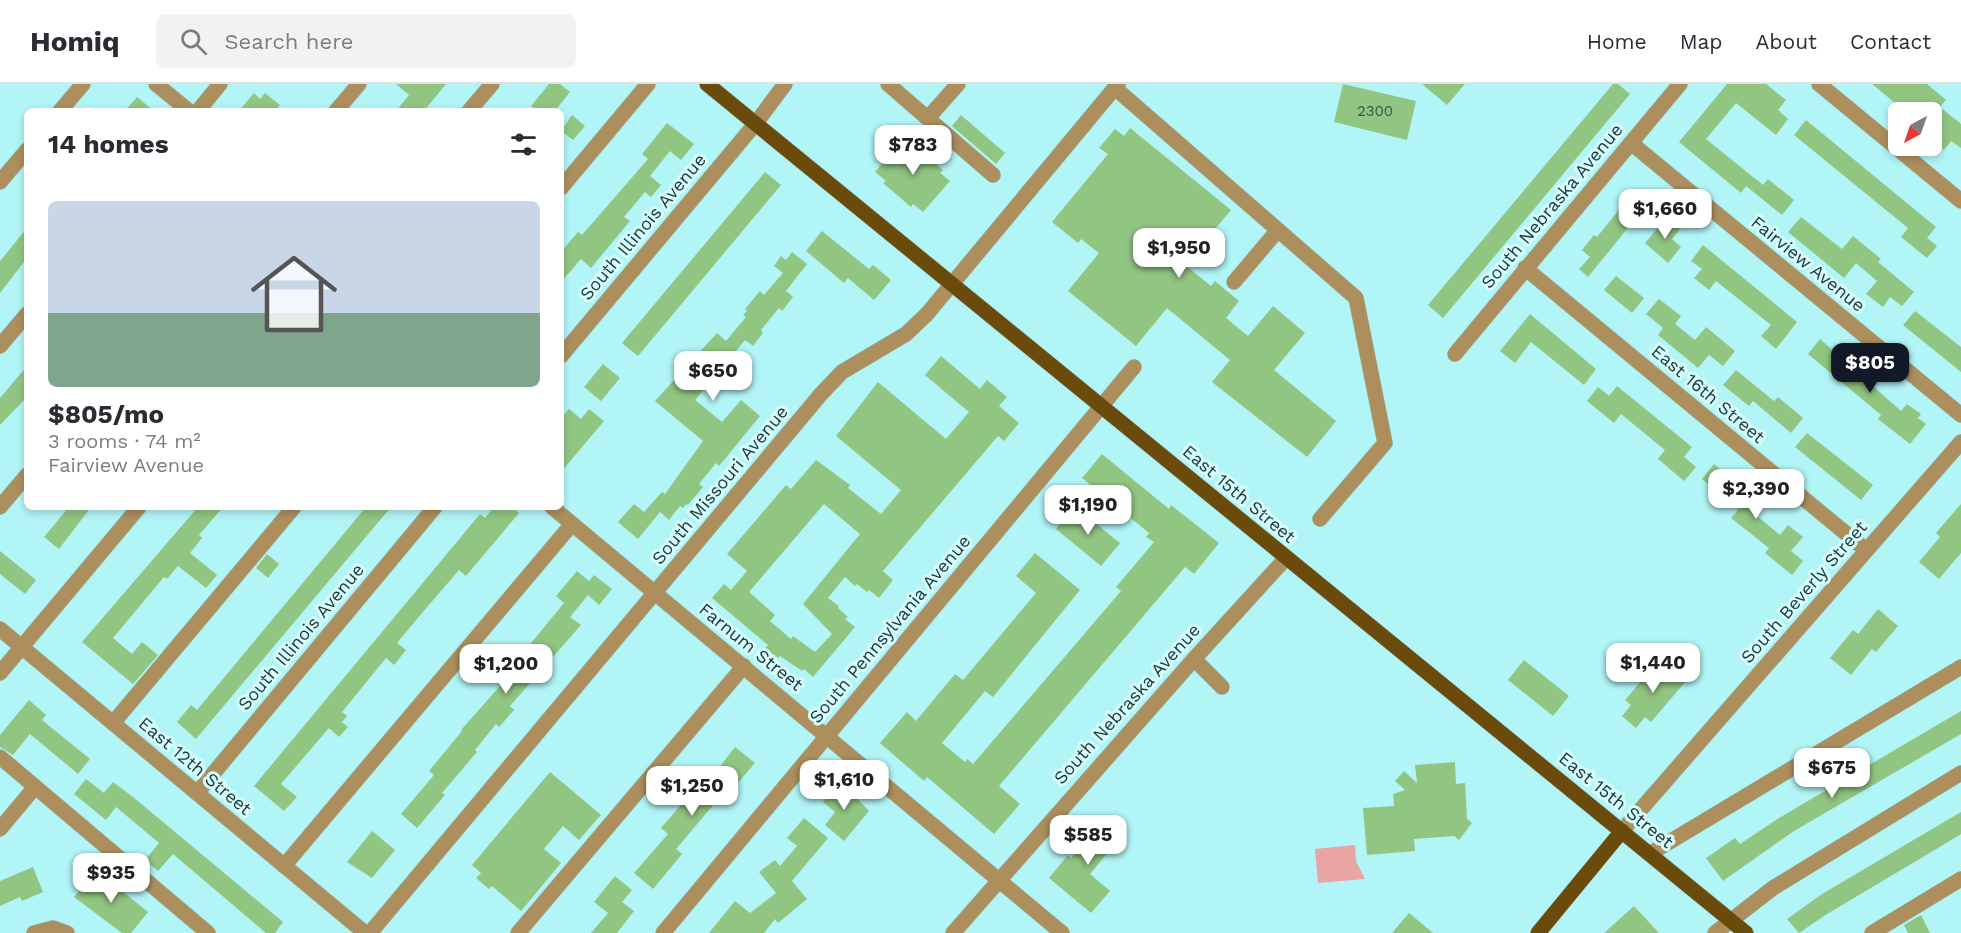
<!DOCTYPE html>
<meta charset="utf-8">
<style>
:root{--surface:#fff;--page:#f2f2f3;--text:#2b2b33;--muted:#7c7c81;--line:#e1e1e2;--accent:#111827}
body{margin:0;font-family:"Work Sans",sans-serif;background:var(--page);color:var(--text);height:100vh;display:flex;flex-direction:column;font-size:22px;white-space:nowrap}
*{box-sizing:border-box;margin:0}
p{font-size:20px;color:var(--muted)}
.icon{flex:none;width:33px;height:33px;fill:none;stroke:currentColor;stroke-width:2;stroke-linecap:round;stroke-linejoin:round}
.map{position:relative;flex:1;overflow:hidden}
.drawer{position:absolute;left:24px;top:24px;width:540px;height:402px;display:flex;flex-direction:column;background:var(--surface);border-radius:9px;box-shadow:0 3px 9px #0003}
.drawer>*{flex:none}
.needle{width:39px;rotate:220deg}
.buttons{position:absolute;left:1888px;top:18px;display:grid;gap:12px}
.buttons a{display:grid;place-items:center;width:54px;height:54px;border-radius:9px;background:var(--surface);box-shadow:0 3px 9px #0003;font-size:30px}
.price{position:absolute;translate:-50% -51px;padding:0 14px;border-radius:12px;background:#fff;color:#222;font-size:20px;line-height:39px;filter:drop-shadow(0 2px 3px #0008)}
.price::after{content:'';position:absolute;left:50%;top:36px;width:18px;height:14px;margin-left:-9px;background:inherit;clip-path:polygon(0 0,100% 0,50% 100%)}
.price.on{background:var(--accent);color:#fff}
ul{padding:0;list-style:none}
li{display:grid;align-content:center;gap:12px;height:318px;padding:0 24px}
li span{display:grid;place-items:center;height:186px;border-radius:9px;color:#555}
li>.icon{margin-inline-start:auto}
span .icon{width:108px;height:108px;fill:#fffc;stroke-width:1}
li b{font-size:26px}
h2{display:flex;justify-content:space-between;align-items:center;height:72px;padding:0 24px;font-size:26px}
header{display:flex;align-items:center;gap:36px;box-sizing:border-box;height:84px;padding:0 30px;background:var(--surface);border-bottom:2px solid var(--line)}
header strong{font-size:28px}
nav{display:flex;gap:33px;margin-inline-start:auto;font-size:21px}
.search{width:420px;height:54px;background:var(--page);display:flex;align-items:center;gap:15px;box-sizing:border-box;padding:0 21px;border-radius:9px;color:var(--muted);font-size:22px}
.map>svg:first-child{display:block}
.green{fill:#e9a4a4}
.building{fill:#91c582;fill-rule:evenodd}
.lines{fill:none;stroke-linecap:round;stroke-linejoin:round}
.minor-casing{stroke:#94cfd1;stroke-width:16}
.major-casing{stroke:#94cfd1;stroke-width:16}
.minor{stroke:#ad8f5e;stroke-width:15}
.major{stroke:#6a4b0c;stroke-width:15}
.labels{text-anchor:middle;stroke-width:6;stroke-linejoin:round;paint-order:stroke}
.number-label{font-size:15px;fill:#395a4a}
.street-label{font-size:18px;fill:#1c3738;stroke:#d6fdfe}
</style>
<header>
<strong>Homiq</strong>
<div class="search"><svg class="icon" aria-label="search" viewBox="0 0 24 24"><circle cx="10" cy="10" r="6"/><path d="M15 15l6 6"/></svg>Search here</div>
<nav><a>Home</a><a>Map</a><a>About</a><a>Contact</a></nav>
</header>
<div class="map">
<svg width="1961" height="849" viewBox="0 0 1961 849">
<rect width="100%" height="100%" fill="#b2f5f7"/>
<!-- green -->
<polygon class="green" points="1355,761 1356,777 1365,795 1318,799 1315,765"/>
<!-- building -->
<g class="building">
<polygon points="396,0 446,0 424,27 396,27 409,11"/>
<polygon points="549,0 560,0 570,8 555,27 537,27 531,22"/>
<polygon points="1343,0 1416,17 1407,56 1334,38"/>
<polygon points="1422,0 1465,0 1447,21"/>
<polygon points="1613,0 1618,0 1630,10 1443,234 1428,221"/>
<polygon points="1727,0 1766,0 1786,16 1778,26 1788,35 1776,51 1736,19 1706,55 1763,101 1768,95 1794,116 1782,131 1746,102 1741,109 1679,58"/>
<polygon points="1872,0 1927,0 1946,16 1940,23 1961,40 1961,64 1951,57 1944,66 1932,57 1932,28 1926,28 1918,23 1914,28 1906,28"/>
<polygon points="254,9 260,15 265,9 280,21 275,27 239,27"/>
<polygon points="137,13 154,27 125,27"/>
<polygon points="572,31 585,42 573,56 561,47"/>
<polygon points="961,31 1005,69 996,80 952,42"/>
<polygon points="1806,36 1936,143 1927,154 1937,162 1927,174 1901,153 1908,144 1794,51"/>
<polygon points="667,39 694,60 681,76 670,67 650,92 661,101 651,113 645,108 624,133 630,137 591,184 581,175 561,198 561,168 578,148 582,151 648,75 642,70"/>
<polygon points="1130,44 1231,126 1185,181 1211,202 1215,197 1239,217 1226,234 1248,252 1273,222 1305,249 1274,286 1336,337 1307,373 1212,298 1230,276 1167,224 1136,262 1068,207 1099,169 1081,155 1078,159 1052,138 1108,70 1099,64 1115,45 1124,52"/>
<polygon points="902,56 912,64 914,62 943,86 940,89 950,97 923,128 913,120 911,123 883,99 886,97 875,88"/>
<polygon points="765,88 781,101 638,272 622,259"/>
<polygon points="1635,106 1649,118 1588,193 1579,185 1590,173 1582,166 1594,151 1597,153"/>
<polygon points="1668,132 1681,144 1672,155 1681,163 1668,179 1645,159"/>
<polygon points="1801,133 1842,165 1853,152 1881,175 1878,178 1914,208 1902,222 1890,213 1883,223 1866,210 1877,197 1856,179 1844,194 1788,148"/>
<polygon points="27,144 27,174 0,209 0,177"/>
<polygon points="822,147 869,185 873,181 891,196 874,216 848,194 844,199 806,167"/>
<polygon points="1703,161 1797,238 1776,265 1761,252 1771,241 1716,197 1709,206 1694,194 1702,185 1691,177"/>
<polygon points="792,168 807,180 786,207 793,213 782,227 779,224 761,246 763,249 753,262 745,256 695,316 722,338 741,316 760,332 719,382 716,379 699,400 703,403 688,421 686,420 683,424 680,422 669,436 660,428 638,455 618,438 634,420 644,428 662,408 665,410 703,357 655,317 717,249 726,257 746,233 743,231 747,227 745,225 760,207 764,211 783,189 774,182 781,172 786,176"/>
<polygon points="1616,192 1644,214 1632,229 1604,206"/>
<polygon points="1659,215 1681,232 1675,240 1695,256 1706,243 1735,267 1723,282 1709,271 1698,284 1658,251 1663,244 1646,230"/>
<polygon points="1915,227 1961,263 1961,288 1903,241"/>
<polygon points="1530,230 1596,285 1584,301 1531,258 1515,279 1500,267"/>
<polygon points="1820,255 1901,327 1907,320 1921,330 1918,334 1926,340 1910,360 1878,335 1881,331 1808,270"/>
<path d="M941 272 980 305 987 296 1007 313 999 322 1019 339 1004 357 998 352 883 487 893 496 879 514 869 506 867 508 857 500 855 502 845 493 836 504 828 514 839 522 838 524 848 533 845 535 855 543 813 593 804 585 802 587 780 572 778 574 765 564 768 561 712 514 724 500 731 506 747 487 727 470 786 401 791 405 816 376 850 401 848 404 881 430 901 406 836 352 878 298 946 355 969 328 925 291ZM824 420 860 450 803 520 832 550 815 568 793 552 791 555 770 537 775 531 749 508Z"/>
<polygon points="603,280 620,294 601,317 584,303"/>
<polygon points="27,282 27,313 0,341 0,314"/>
<polygon points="1736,286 1774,317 1778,313 1803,334 1791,349 1753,317 1749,322 1723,301"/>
<polygon points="1617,302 1692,363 1684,373 1696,383 1684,397 1658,375 1665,366 1621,330 1614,339 1587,317 1598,303 1609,312"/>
<polygon points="569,325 581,335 589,325 604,337 561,388 561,334"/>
<polygon points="1807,349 1873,401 1861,416 1795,363"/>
<polygon points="1102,370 1169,425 1171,421 1219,459 1194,490 1185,483 999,702 1020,720 994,750 927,693 924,697 880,659 907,628 916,637 955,590 963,596 1036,509 1016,492 1035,469 1080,506 993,613 985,607 942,659 965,678 967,675 973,680 1121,507 1116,503 1154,458 1146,453 1149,449 1082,394"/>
<polygon points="1714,380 1766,422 1757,432 1780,451 1788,441 1803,453 1791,467 1803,477 1792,491 1765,469 1769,464 1731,434 1739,425 1702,395"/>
<polygon points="1961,420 1961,469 1939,495 1919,478 1940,453 1936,449"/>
<polygon points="1074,422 1120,459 1101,482 1056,445"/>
<polygon points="69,423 91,423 59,465 44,453"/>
<polygon points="198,423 223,423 199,451 202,454 190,469 217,491 206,504 178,482 167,495 164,493 113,554 132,570 142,558 158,571 133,600 82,558"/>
<polygon points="366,423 391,423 196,655 177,638 191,621 197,626"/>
<polygon points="494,423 512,423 519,429 466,492 459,486 422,529 397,559 406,566 394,581 386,574 342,628 347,632 342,638 348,643 339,653 329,644 281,700 297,713 284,727 254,702 480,430 485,434"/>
<polygon points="0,467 36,496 25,510 0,490"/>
<polygon points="267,470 279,480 268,494 256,484"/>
<polygon points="577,487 589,497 594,491 612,505 599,521 588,511 570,533 581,541 510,622 514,626 499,643 496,640 475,666 477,668 442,709 445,711 417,744 401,730 434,691 429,687 462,647 461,646 531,567 527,564 564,519 556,512"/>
<polygon points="1878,525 1898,542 1876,568 1872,565 1851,591 1830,574 1853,546 1858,550"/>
<polygon points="1660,575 1686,597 1651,638 1645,633 1636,644 1622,632 1631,621 1625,616"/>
<polygon points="1524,576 1569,612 1553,632 1508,596"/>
<polygon points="29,616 46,631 42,636 90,675 78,690 30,650 13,671 0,663 0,651"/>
<polygon points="1961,627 1961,650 1794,747 1723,797 1706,774 1735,754 1740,760 1779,734"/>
<polygon points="735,663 755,679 730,708 724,703 720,707 725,714 718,722 715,719 676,765 682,770 653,805 634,789 668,750 661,744 691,709 696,714"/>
<polygon points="1455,678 1456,700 1465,699 1467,735 1472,739 1459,756 1454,752 1414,755 1415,767 1367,771 1363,724 1394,722 1393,710 1405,706 1395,697 1404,687 1417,699 1415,681"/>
<polygon points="550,688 601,731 579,756 563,742 544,765 561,779 521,827 492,802 489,805 476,794 481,789 472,781"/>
<polygon points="86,695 104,709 113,698 133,713 283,838 275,849 266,849 173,770 158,787 145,776 159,759 116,723 106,736 74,710"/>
<polygon points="840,697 869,727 844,757 825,741 835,728 823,718"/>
<polygon points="1961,728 1961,750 1938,764 1827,830 1799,849 1787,835 1822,810"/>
<polygon points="1108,731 1126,747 1090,790 1110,807 1091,829 1049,794 1068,771 1071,774"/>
<polygon points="804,734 828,754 792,797 807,815 778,839 775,835 764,849 709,849 735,817 750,829 776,809 759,788 775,776 780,782 797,762 787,754"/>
<polygon points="372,747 395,766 372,794 347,778"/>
<polygon points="33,783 43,808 22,817 20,813 0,822 0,797"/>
<polygon points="96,786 148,828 131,849 122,849 74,813"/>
<polygon points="615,792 632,806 622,818 634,827 617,849 591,849 608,829 594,818"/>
<polygon points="1634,822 1659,849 1604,849"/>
<polygon points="1409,829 1433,849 1392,849"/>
<polygon points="1921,831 1930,849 1908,849 1904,841"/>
</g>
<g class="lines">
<!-- minor casing -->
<g class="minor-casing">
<g id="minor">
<polyline points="156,0 189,27"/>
<polyline points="888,0 993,91"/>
<polyline points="1819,0 1961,117"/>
<polyline points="1115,4 1356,214 1385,359 1320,435"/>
<polyline points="60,27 83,0"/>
<polyline points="198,27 220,0"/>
<polyline points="336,27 359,0"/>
<polyline points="469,27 492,0"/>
<polyline points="928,34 958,0"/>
<polyline points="1631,59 1961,331"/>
<polyline points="0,98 27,66"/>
<polyline points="561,104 648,0"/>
<polyline points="1525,184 1866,466"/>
<polyline points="1234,198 1278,146"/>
<polyline points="0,262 27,230"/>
<polyline points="1455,270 1680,0"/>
<polyline points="561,272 756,39 785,0"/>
<polyline points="0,423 27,391"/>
<polyline points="552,423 1062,849"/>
<polyline points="0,545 365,849"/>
<polyline points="1194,575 1222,603"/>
<polyline points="0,589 139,423"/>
<polyline points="113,639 294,423"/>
<polyline points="0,673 208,849"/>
<polyline points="197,709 435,423"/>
<polyline points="0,745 35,703"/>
<polyline points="1622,747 1961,358"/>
<polyline points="1651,769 1961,583"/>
<polyline points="284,782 572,440"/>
<polyline points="34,849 53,844 67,849"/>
<polyline points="370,849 821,310 842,288 906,250 927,230 1118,0"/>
<polyline points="518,849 744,582"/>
<polyline points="663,849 1134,283"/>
<polyline points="953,849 1194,575 1286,474"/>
<polyline points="1715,849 1773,804 1961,689"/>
<polyline points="1872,849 1961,795"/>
</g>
</g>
<!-- major casing -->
<g class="major-casing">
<g id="major">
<polyline points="707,0 1746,849"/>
<polyline points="1538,849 1622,747"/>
</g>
</g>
<!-- minor -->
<use href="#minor" class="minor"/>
<!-- major -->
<use href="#major" class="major"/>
</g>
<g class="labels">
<!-- number labels -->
<g class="number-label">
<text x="1375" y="32">2300</text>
</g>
<!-- street labels -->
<g class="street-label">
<text transform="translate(1552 122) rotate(-50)" y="6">South Nebraska Avenue</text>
<text transform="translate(643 143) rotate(-50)" y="6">South Illinois Avenue</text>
<text transform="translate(1808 180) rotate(39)" y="6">Fairview Avenue</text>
<text transform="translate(1708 310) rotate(40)" y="6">East 16th Street</text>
<text transform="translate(720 401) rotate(-50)" y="6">South Missouri Avenue</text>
<text transform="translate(1239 410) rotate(40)" y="6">East 15th Street</text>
<text transform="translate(1804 508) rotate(-49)" y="6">South Beverly Street</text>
<text transform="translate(890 545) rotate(-50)" y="6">South Pennsylvania Avenue</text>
<text transform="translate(301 553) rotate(-50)" y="6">South Illinois Avenue</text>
<text transform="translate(751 563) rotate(39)" y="6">Farnum Street</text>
<text transform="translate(1127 620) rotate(-48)" y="6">South Nebraska Avenue</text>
<text transform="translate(195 682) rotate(40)" y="6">East 12th Street</text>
<text transform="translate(1616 716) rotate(39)" y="6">East 15th Street</text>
</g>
</g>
</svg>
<div class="buttons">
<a><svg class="needle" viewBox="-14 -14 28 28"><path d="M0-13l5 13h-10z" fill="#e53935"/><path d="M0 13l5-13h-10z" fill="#7c7c81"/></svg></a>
</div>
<b class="price" style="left:913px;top:92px">$783</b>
<b class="price" style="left:1665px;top:156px">$1,660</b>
<b class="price" style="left:1179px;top:195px">$1,950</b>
<b class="price on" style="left:1870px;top:310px">$805</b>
<b class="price" style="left:713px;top:318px">$650</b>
<b class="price" style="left:1756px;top:436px">$2,390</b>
<b class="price" style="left:1088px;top:452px">$1,190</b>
<b class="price" style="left:1653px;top:610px">$1,440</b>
<b class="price" style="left:506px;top:611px">$1,200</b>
<b class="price" style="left:1832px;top:715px">$675</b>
<b class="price" style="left:844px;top:727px">$1,610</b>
<b class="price" style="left:692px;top:733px">$1,250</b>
<b class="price" style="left:1088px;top:782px">$585</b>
<b class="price" style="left:111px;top:820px">$935</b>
<section class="drawer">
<h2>14 homes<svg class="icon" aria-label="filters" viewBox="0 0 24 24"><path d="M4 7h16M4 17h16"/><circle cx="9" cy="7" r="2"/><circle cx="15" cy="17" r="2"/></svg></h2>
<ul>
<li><span style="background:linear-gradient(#c9d6e8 60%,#7fa58c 0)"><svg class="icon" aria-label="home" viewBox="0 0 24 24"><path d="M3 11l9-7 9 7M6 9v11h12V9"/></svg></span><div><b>$805/mo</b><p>3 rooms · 74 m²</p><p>Fairview Avenue</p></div></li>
</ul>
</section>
</div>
